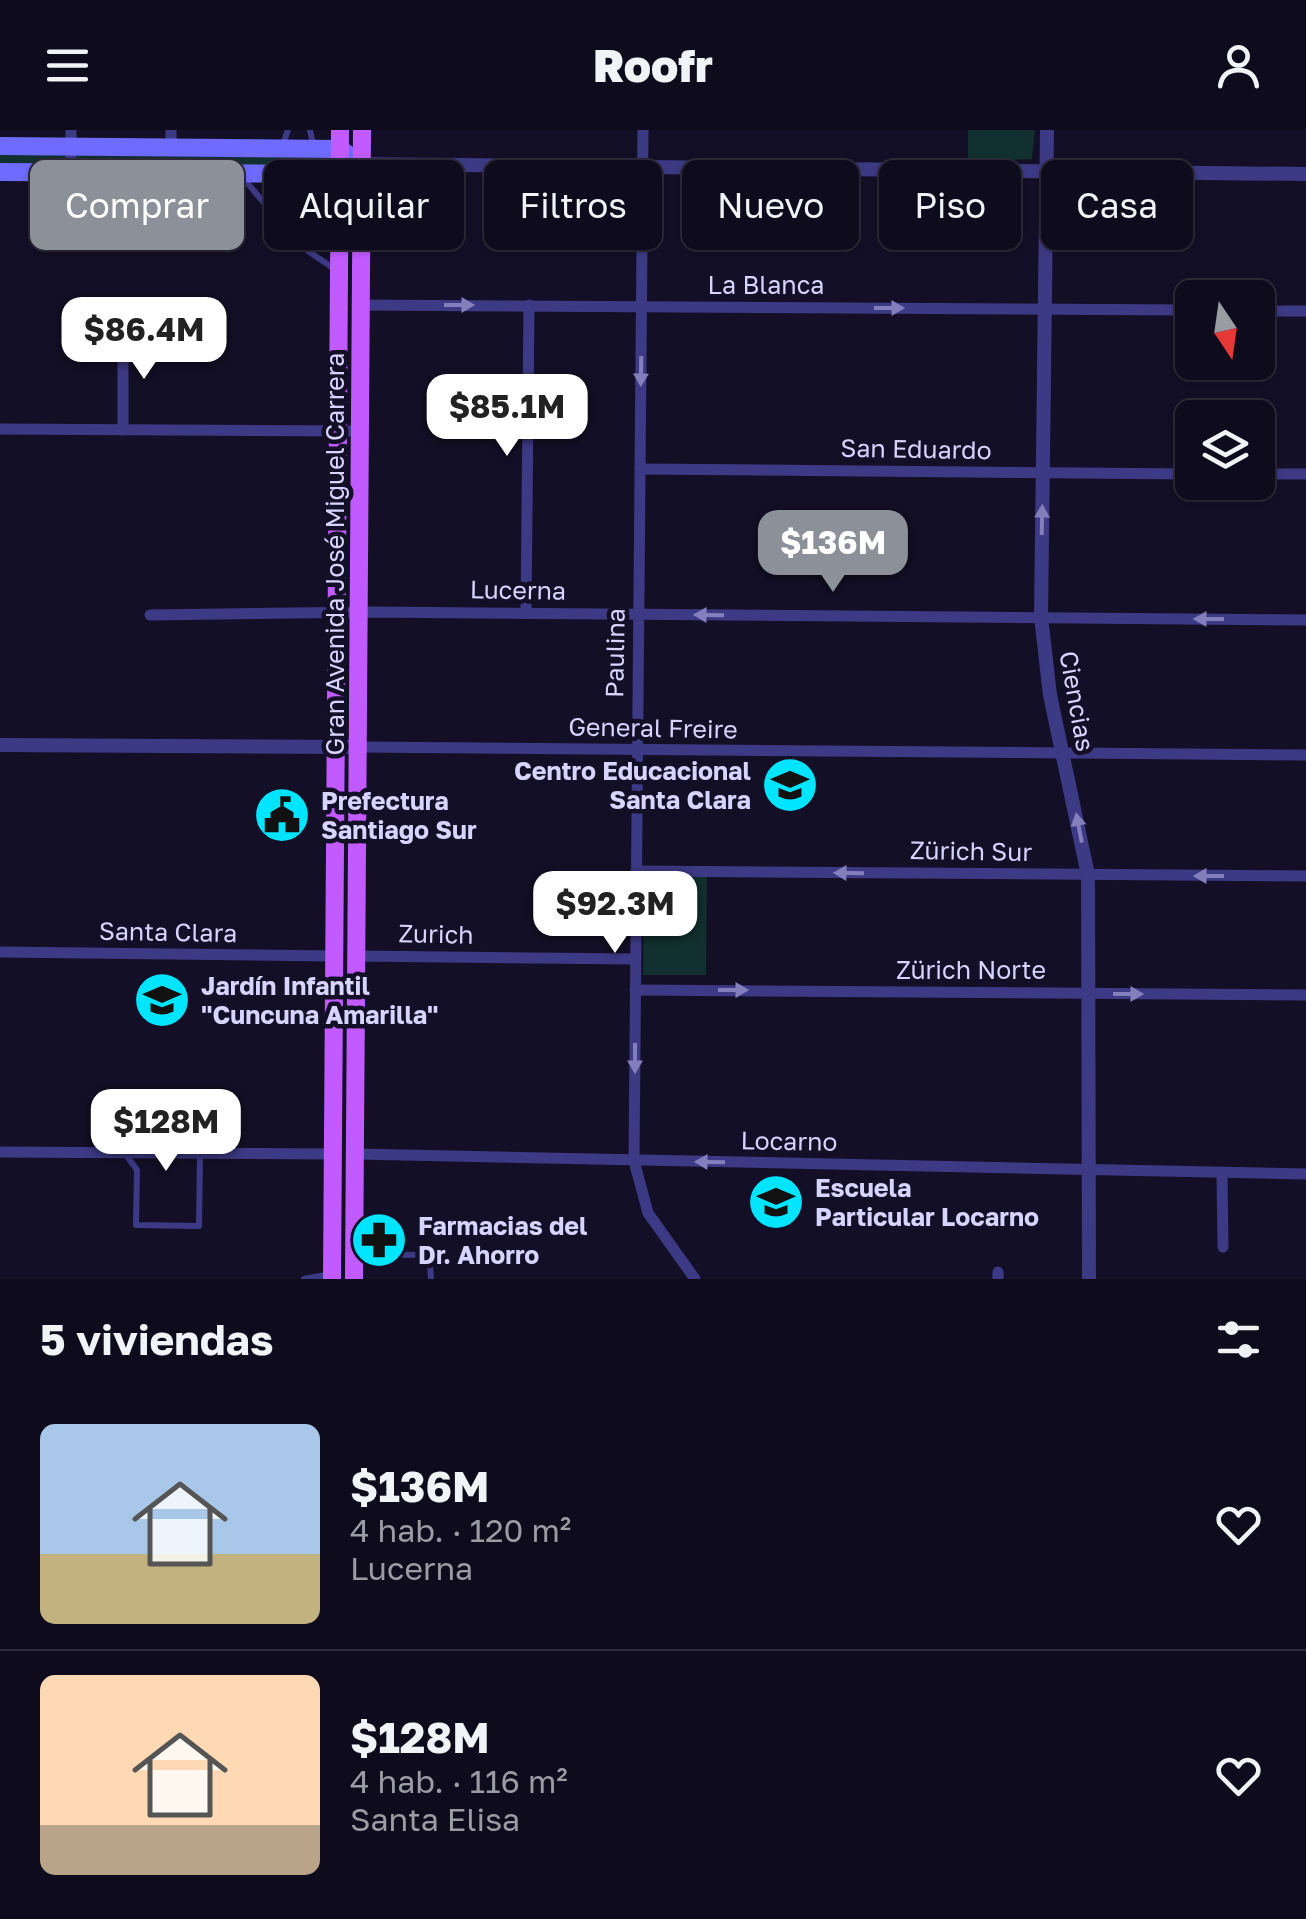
<!DOCTYPE html>
<html lang="es">
<meta charset="utf-8">
<style>
:root{--surface:#0e0b1c;--page:#171425;--text:#f1f3f6;--muted:#9b9ba3;--line:#2e2b3b;--accent:#8c9099}
body{margin:0;font-family:"Golos Text",sans-serif;background:var(--page);color:var(--text);height:100vh;display:flex;flex-direction:column;font-size:38px;white-space:nowrap}
*{box-sizing:border-box;margin:0}
p{font-size:32px;color:var(--muted)}
.icon{flex:none;width:55px;height:55px;fill:none;stroke:currentColor;stroke-width:2;stroke-linecap:round;stroke-linejoin:round}
.map{position:relative;height:1149px;overflow:hidden}
.sheet{display:flex;flex-direction:column;background:var(--surface);flex:1}
.sheet>*{flex:none}
.top-card{position:absolute;left:30px;top:30px;width:1248px;height:90px;display:flex;gap:20px}
.needle{width:65px;rotate:167deg}
.controls{position:absolute;left:1175px;top:150px;display:grid;gap:20px}
.controls a{display:grid;place-items:center;width:100px;height:100px;border-radius:15px;background:var(--surface);box-shadow:0 2px 8px #0004,0 0 0 2px var(--line);font-size:50px}
.price{position:absolute;translate:-50% -85px;padding:0 22px;border-radius:20px;background:#fff;color:#222;font-size:32px;line-height:65px;filter:drop-shadow(0 2px 5px #0008)}
.price::after{content:'';position:absolute;left:50%;top:60px;width:30px;height:22px;margin-left:-15px;background:inherit;clip-path:polygon(0 0,100% 0,50% 100%)}
.price.on{background:var(--accent);color:#fff}
ul{padding:0;list-style:none}
li{display:flex;align-items:center;gap:30px;height:250px;padding:0 40px}
li+li{border-top:2px solid var(--line)}
li span{display:grid;place-items:center;flex:none;width:280px;height:200px;border-radius:15px;color:#555}
li>.icon{margin-inline-start:auto}
span .icon{width:120px;height:120px;fill:#fffc;stroke-width:1}
li b{font-size:42px}
h2{display:flex;justify-content:space-between;align-items:center;height:120px;padding:0 40px;font-size:42px}
.tag{padding:0 35px;border-radius:15px;background:var(--surface);box-shadow:0 2px 8px #0004,0 0 0 2px var(--line);font-size:35px;line-height:90px}
.tag.on{background:var(--accent);color:#fff}
header{display:flex;justify-content:space-between;align-items:center;height:130px;padding:0 40px;background:var(--surface);font-size:45px;font-weight:800}
.map>svg:first-child{display:block}
.green{fill:#12302f}
.lines{fill:none;stroke-linecap:round;stroke-linejoin:round}
.service{stroke:#3d3a85;stroke-width:6}
.minor{stroke:#3d3a85;stroke-width:11}
.tertiary{stroke:#3d3a85;stroke-width:14}
.secondary{stroke:#6f6bff;stroke-width:18}
.primary{stroke:#c25bff;stroke-width:18}
.oneway{fill:#837fbc}
.labels{text-anchor:middle;stroke-width:9;stroke-linejoin:round;paint-order:stroke}
.street-label{font-size:25px;fill:#d9d4ff;stroke:#130f26}
.poi-label{font-size:25px;font-weight:bold;fill:#d9d4ff;stroke:#130f26;text-anchor:start}
</style>
<header><svg class="icon" aria-label="menu" viewBox="0 0 24 24"><path d="M4 6h16M4 12h16M4 18h16"/></svg>Roofr<svg class="icon" aria-label="person" viewBox="0 0 24 24"><circle cx="12" cy="8" r="4"/><path d="M4 21q1-7 8-7t8 7"/></svg></header>
<div class="map">
<svg width="1306" height="1149" viewBox="0 0 1306 1149">
<rect width="100%" height="100%" fill="#130f26"/>
<!-- green -->
<g class="green">
<polygon points="968,0 1035,0 1032,29 968,32"/>
<polygon points="0,19 334,22 334,37 0,35"/>
<polygon points="644,746 707,747 706,845 643,845"/>
</g>
<g class="lines">
<!-- service -->
<g class="service">
<polyline points="310,0 313,14"/>
<polyline points="282,17 288,0"/>
<polyline points="243,48 287,100"/>
<polyline points="287,99 292,47"/>
<polyline points="308,100 334,86"/>
<polyline points="308,121 336,140"/>
<polyline points="126,1025 137,1040 136,1095 199,1096 200,1025"/>
<polyline points="355,1124 422,1125 430,1136 431,1149"/>
<polyline points="304,1149 331,1144"/>
</g>
<!-- minor -->
<g class="minor">
<polyline points="643,0 634,1031 648,1083 695,1149"/>
<polyline points="171,17 171,0"/>
<polyline points="71,42 71,0"/>
<polyline points="357,175 1192,180"/>
<polyline points="1258,181 1306,181"/>
<polyline points="456,273 528,275"/>
<polyline points="0,299 361,301"/>
<polyline points="123,300 123,205"/>
<polyline points="640,339 1192,344"/>
<polyline points="1258,344 1306,344"/>
<polyline points="526,483 529,175"/>
<polyline points="150,485 371,482 1306,490"/>
<polyline points="359,617 1306,625"/>
<polyline points="636,741 1306,746"/>
<polyline points="0,822 335,826"/>
<polyline points="357,826 635,829"/>
<polyline points="635,860 1306,865"/>
<polyline points="0,1022 333,1024"/>
<polyline points="356,1024 1306,1044"/>
<polyline points="1222,1043 1223,1117"/>
<polyline points="998,1142 998,1149"/>
</g>
<!-- tertiary -->
<g class="tertiary">
<polyline points="1047,0 1041,487 1050,565 1088,745 1089,1149"/>
<polyline points="362,34 1306,44"/>
<polyline points="0,615 359,617"/>
</g>
<!-- secondary -->
<g class="secondary">
<polyline points="0,16 340,19 362,34"/>
<polyline points="0,42 340,44 362,34"/>
</g>
<!-- primary -->
<g class="primary">
<polyline points="332,1149 340,0"/>
<polyline points="354,1149 362,0"/>
</g>
</g>
<!-- one-way arrows -->
<defs><path id="oneway-solid" d="M-6-.8H1V-3.2L6.5 0L1 3.2V.8H-6Z" transform="scale(2.5)"/></defs>
<g class="oneway">
<use href="#oneway-solid" transform="translate(459 175)"/>
<use href="#oneway-solid" transform="translate(889 178)"/>
<use href="#oneway-solid" transform="translate(641 241) rotate(91)"/>
<use href="#oneway-solid" transform="translate(1042 390) rotate(-89)"/>
<use href="#oneway-solid" transform="translate(709 485) rotate(-179)"/>
<use href="#oneway-solid" transform="translate(1209 489) rotate(-180)"/>
<use href="#oneway-solid" transform="translate(1079 698) rotate(-101)"/>
<use href="#oneway-solid" transform="translate(849 743) rotate(-179)"/>
<use href="#oneway-solid" transform="translate(1209 746) rotate(-180)"/>
<use href="#oneway-solid" transform="translate(733 860)"/>
<use href="#oneway-solid" transform="translate(1128 864)"/>
<use href="#oneway-solid" transform="translate(635 928) rotate(90)"/>
<use href="#oneway-solid" transform="translate(710 1032) rotate(-179)"/>
</g>
<!-- icons -->
<defs>
<g id="school-disc" transform="scale(2.875)"><circle r="9.5" fill="#00e5ff" stroke="#130f26"/><path d="M0-5L7-2L0 1L-7-2ZM-4 1L0 2.5L4 1V4Q0 6-4 4Z" fill="#111"/></g>
<g id="civic-disc" transform="scale(2.875)"><circle r="9.5" fill="#00e5ff" stroke="#130f26"/><path d="M-.6-6.5H3V-4.5H.6V-3L4-1V1h2V6H-6V1h2V-1L-.6-3ZM-1.2 2.5V6h2.4V2.5Z" fill="#111"/></g>
<g id="pharmacy-disc" transform="scale(2.875)"><circle r="9.5" fill="#00e5ff" stroke="#130f26"/><path d="M-2-6h4v4h4v4h-4v4h-4v-4h-4v-4h4Z" fill="#111"/></g>
</defs>
<g fill-rule="evenodd">
<use href="#school-disc" x="790" y="655"/>
<use href="#civic-disc" x="282" y="685"/>
<use href="#school-disc" x="162" y="870"/>
<use href="#school-disc" x="776" y="1072"/>
<use href="#pharmacy-disc" x="379" y="1110"/>
</g>
<g class="labels">
<!-- street labels -->
<g class="street-label">
<text x="766" y="164">La Blanca</text>
<text transform="translate(916 319) rotate(1)" y="9">San Eduardo</text>
<text transform="translate(335 424) rotate(-90)" y="9">Gran Avenida José Miguel Carrera</text>
<text transform="translate(518 460) rotate(1)" y="9">Lucerna</text>
<text transform="translate(615 523) rotate(-89)" y="9">Paulina</text>
<text transform="translate(1077 571) rotate(80)" y="9">Ciencias</text>
<text transform="translate(653 598) rotate(1)" y="9">General Freire</text>
<text transform="translate(971 721) rotate(1)" y="9">Zürich Sur</text>
<text transform="translate(168 802) rotate(1)" y="9">Santa Clara</text>
<text transform="translate(436 804) rotate(1)" y="9">Zurich</text>
<text x="971" y="849">Zürich Norte</text>
<text transform="translate(789 1011) rotate(1)" y="9">Locarno</text>
</g>
<!-- poi labels -->
<g class="poi-label">
<text x="751" y="650" text-anchor="end">Centro Educacional<tspan x="751" dy="29">Santa Clara</tspan></text>
<text x="321" y="680">Prefectura<tspan x="321" dy="29">Santiago Sur</tspan></text>
<text x="201" y="865">Jardín Infantil<tspan x="201" dy="29">"Cuncuna Amarilla"</tspan></text>
<text x="815" y="1067">Escuela<tspan x="815" dy="29">Particular Locarno</tspan></text>
<text x="418" y="1105">Farmacias del<tspan x="418" dy="29">Dr. Ahorro</tspan></text>
</g>
</g>
</svg>
<div class="controls">
<a><svg class="needle" viewBox="-14 -14 28 28"><path d="M0-13l5 13h-10z" fill="#e53935"/><path d="M0 13l5-13h-10z" fill="#9b9ba3"/></svg></a>
<a><svg class="icon" aria-label="layers" viewBox="0 0 24 24"><path d="M12 4l9 5-9 5-9-5zM3 14l9 5 9-5"/></svg></a>
</div>
<b class="price" style="left:144px;top:252px">$86.4M</b>
<b class="price" style="left:507px;top:329px">$85.1M</b>
<b class="price on" style="left:833px;top:465px">$136M</b>
<b class="price" style="left:615px;top:826px">$92.3M</b>
<b class="price" style="left:166px;top:1044px">$128M</b>
<div class="top-card">
<a class="tag on">Comprar</a>
<a class="tag">Alquilar</a>
<a class="tag">Filtros</a>
<a class="tag">Nuevo</a>
<a class="tag">Piso</a>
<a class="tag">Casa</a>
</div>
</div>
<section class="sheet">
<h2>5 viviendas<svg class="icon" aria-label="filters" viewBox="0 0 24 24"><path d="M4 7h16M4 17h16"/><circle cx="9" cy="7" r="2"/><circle cx="15" cy="17" r="2"/></svg></h2>
<ul>
<li><span style="background:linear-gradient(#a9c7e8 65%,#c2b280 0)"><svg class="icon" aria-label="home" viewBox="0 0 24 24"><path d="M3 11l9-7 9 7M6 9v11h12V9"/></svg></span><div><b>$136M</b><p>4 hab. · 120 m²</p><p>Lucerna</p></div><svg class="icon" aria-label="heart" viewBox="0 0 24 24"><path d="M12 20l-8-8c-3-5 5-10 8-4 3-6 11-1 8 4z"/></svg></li>
<li><span style="background:linear-gradient(#ffd9b3 75%,#b9a48a 0)"><svg class="icon" aria-label="home" viewBox="0 0 24 24"><path d="M3 11l9-7 9 7M6 9v11h12V9"/></svg></span><div><b>$128M</b><p>4 hab. · 116 m²</p><p>Santa Elisa</p></div><svg class="icon" aria-label="heart" viewBox="0 0 24 24"><path d="M12 20l-8-8c-3-5 5-10 8-4 3-6 11-1 8 4z"/></svg></li>
</ul>
</section>
